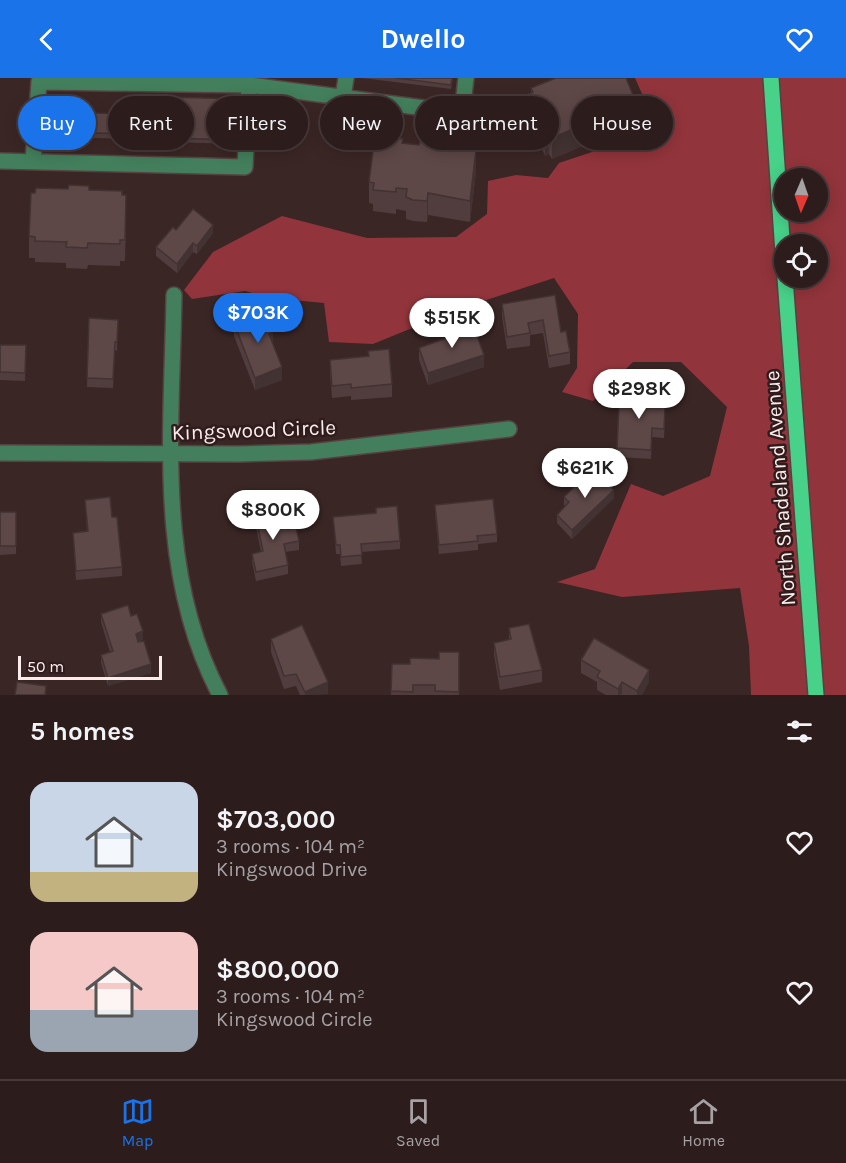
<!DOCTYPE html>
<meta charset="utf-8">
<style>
:root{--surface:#2c1c1c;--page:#382929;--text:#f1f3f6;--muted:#a6a1a3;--line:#483a3b;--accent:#1a73e8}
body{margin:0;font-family:Karla,sans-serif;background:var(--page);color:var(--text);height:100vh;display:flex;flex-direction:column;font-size:22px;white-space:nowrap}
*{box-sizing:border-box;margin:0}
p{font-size:20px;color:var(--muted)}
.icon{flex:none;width:33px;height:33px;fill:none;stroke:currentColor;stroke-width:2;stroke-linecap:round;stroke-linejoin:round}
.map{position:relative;height:617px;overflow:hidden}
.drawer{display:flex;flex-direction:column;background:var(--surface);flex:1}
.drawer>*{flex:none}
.banner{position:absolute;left:18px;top:18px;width:810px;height:54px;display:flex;gap:12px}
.needle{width:39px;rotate:182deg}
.controls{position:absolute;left:774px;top:90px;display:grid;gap:12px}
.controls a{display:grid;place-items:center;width:54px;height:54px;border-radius:50%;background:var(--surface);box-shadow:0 3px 15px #0003,0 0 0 2px var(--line);font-size:30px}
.scale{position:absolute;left:18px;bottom:15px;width:144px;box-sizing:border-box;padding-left:6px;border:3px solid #fbecec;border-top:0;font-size:16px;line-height:21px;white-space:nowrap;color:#fbecec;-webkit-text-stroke:4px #301c1c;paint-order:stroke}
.price{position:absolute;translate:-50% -51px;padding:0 14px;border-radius:21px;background:#fff;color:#222;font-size:20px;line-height:39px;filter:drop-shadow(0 2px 3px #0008)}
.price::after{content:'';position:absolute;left:50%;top:36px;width:18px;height:14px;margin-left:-9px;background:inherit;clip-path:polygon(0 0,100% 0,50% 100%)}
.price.on{background:var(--accent);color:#fff}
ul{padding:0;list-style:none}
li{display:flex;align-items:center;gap:18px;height:150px;padding:0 30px}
li span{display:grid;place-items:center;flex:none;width:168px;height:120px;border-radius:18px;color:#555}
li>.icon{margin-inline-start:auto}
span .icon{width:72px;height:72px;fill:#fffc;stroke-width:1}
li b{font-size:26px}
h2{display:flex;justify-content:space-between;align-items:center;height:72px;padding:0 30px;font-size:26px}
.tag{padding:0 21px;border-radius:27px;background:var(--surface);box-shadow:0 3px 15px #0003,0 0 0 2px var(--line);font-size:21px;line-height:54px}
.tag.on{background:var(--accent);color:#fff}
header{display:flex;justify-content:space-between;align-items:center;height:78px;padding:0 30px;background:var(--accent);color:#fff;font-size:27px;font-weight:700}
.tab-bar{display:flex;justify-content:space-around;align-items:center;height:84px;border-top:2px solid var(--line);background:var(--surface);font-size:16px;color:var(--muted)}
.tab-bar a{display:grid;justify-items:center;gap:3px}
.tab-bar .on{color:var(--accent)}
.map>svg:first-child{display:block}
.forest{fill:#92343b;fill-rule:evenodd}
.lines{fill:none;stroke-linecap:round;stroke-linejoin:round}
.minor-casing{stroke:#554241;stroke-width:18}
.major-casing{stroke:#554241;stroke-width:18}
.minor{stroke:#437f5c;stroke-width:15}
.major{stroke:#47d189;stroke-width:15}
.wall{fill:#513d3d}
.shaded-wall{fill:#423232}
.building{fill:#5e4747;stroke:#423232;stroke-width:1.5}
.labels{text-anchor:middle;stroke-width:5;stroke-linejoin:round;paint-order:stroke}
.street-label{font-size:21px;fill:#fbecec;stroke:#301c1c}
</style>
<header><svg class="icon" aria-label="back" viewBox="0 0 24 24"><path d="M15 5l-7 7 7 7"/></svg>Dwello<svg class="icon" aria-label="heart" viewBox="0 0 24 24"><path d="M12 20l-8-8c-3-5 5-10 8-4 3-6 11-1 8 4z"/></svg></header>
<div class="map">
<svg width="846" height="617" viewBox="0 0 846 617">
<rect width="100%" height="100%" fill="#3a2625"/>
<!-- forest -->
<path class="forest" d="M635 0H846V617H751L749 568 740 510 622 519 557 504 595 491 631 406 663 418 710 398 727 329 681 284H633L593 323 562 314 577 290 578 236 554 200 456 232 373 266 329 264 324 225 271 220 245 213 192 221 184 212 213 174 282 138 367 160 456 159 487 136 488 103 516 97 548 100 559 85 619 65 650 34ZM784 100H818V134H784ZM784 166H818V200H784Z"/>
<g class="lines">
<!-- minor casing -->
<g class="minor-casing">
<g id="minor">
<polyline points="343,19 346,0"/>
<polyline points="0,83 245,89 249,7"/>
<polyline points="33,83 39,4 249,7 462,35 466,0"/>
<path d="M174 217C172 351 155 494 220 617"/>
<polyline points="0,375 239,376 311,374 509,351"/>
</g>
</g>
<!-- major casing -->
<g class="major-casing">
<g id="major">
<polyline points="771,0 784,190"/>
<polyline points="785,200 816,617"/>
</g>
</g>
<!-- minor -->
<use href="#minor" class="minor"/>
<!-- major -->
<use href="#major" class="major"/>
</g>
<!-- wall -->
<g class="wall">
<polygon points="362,0 453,0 451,11"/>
<polygon points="531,10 633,38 632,39 632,47 552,81 549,76 545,78 528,38 528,16 531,15"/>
<polygon points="168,19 239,21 238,66 167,64"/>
<polygon points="54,34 135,36 135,61 54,59"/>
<polygon points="403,65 427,68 476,93 470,144 428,137 427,144 413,143 406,141 406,133 396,131 396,136 373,133 373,126 369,125 369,104"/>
<polygon points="89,112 122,117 126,138 125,183 120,183 120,188 88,187 87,191 66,190 66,185 35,184 35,180 29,180 29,158 35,115"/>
<polygon points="176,152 213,155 197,176 193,174 177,195 156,178 156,169"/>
<polygon points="555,217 561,254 570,274 570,286 549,290 543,255 530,257 530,268 507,271 502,239 502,226"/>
<polygon points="89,240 118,242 117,273 115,272 113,310 87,309"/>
<polygon points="234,245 273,266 282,302 255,312 234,258"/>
<polygon points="452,252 484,289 428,307 419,282 419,270 452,257"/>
<polygon points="0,267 26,267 25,303 0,302"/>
<polygon points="368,273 392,306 392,319 351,322 351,318 332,320 330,295 330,282 368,278"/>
<polygon points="654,329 665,338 664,360 652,359 651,381 617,379 617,370"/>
<polygon points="564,419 614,420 572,461 557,445 557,437 565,428 564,427"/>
<polygon points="85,422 112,439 122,489 122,498 76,502 73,455 87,454"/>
<polygon points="435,427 497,456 497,464 478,466 478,472 439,476 435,436"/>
<polygon points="0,434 16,434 16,476 0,477"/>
<polygon points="255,435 280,443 299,463 299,472 285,474 288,487 288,496 256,503 252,484 252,476 261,474 255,444"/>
<polygon points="333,439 400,463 400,471 361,474 362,486 341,488 340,476 336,476"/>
<polygon points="101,536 131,538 143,562 138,564 151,595 108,608 101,585 101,577 110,574 101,544"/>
<polygon points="509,550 542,592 542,604 500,612 494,577 494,565 509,562"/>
<polygon points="271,561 328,616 300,617 296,608 284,611 271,574"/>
<polygon points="459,574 459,617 391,617 392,586 410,586 439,581"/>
<polygon points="581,582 649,604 642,617 606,617 597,612 597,604 581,595"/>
</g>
<!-- shaded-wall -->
<g class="shaded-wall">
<polygon points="633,17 633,38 632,39 632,47 552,81 552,60"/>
<polygon points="549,55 549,76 545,78 545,57"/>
<polygon points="476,72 476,93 470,144 470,123"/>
<polygon points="428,115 428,137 427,144 427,123"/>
<polygon points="126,117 126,138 125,183 125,162"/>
<polygon points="213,147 213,155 197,176 197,168"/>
<polygon points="193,165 193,174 177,195 177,186"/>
<polygon points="273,254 273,267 269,256"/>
<polygon points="484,277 484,289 428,307 428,295"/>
<polygon points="282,289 282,302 255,312 255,300"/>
<polygon points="614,412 614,420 572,461 572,452"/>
<polygon points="143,553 143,562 136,564 136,556"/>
<polygon points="151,586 151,595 108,608 108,600"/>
<polygon points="649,592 649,604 642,617 637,617 637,613"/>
<polygon points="328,604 328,616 305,617 305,614"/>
<polygon points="622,604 622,616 618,617 618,611"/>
</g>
<!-- building -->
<g class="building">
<polygon points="396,0 452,0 451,7"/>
<polygon points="556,0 626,0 633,17 629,19 632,26 552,60 549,55 545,57 528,16 533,14 531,10"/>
<polygon points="168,19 239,21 238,62 167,60"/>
<polygon points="54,34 135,36 135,56 54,54"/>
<polygon points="380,58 403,61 402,65 419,67 420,63 427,63 427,68 476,72 470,123 428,115 427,123 413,122 406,119 407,111 396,110 396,114 373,112 374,105 369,104 374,65 379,65"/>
<polygon points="69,107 89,108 89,112 122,113 122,117 126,117 125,162 120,162 120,166 88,165 87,170 66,169 67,164 35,163 35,159 29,158 31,115 35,115 36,110 68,111"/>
<polygon points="193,131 213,147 197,168 193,165 177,186 156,169 173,149 176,152"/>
<polygon points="555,217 561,254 566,253 570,274 549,278 543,242 528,245 530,255 507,259 502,226"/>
<polygon points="265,233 273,254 269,256 282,289 255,300 234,245"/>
<polygon points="89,240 118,242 117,264 115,264 113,301 87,300"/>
<polygon points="472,244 484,277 428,295 419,270 454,257 452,252"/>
<polygon points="0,267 26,267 25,295 0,294"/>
<polygon points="389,271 392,306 351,310 351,306 332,308 330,282 369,278 368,273"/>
<polygon points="632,308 655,310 653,329 665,329 664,351 652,350 651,372 617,370 619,326 631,326"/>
<polygon points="593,390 614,412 572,452 557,437 569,424 564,419"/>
<polygon points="110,419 112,439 117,439 122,489 76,493 73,455 88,453 85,422"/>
<polygon points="493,421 497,456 477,458 478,463 439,467 435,427"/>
<polygon points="397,428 400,463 361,466 362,477 341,479 340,467 336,467 333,439 376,435 376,430"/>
<polygon points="278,431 280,443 286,442 288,451 296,449 299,463 284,466 288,487 256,494 252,476 263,473 255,435"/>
<rect x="0" y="434" width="16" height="34"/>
<polygon points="128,527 131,538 137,536 143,553 136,556 138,564 144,563 151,586 108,600 101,577 113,573 101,536"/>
<polygon points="529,546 542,592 500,599 494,565 511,561 509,550"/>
<polygon points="302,547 328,604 305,614 296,596 284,598 271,561"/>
<polygon points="594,560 649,592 637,613 622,604 618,611 597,599 600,593 581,582"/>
<polygon points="439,574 459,574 459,614 435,613 435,607 413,607 413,614 391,613 392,586 410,586 410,580 439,581"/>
<polygon points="17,604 46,608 45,617 15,617"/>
</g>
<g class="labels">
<!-- street labels -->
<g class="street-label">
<text transform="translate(254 352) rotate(-2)" y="7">Kingswood Circle</text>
<text transform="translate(780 410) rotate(-94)" y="7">North Shadeland Avenue</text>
</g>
</g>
</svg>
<div class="controls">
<a><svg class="needle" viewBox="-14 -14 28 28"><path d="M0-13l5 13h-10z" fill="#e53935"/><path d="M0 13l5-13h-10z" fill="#a6a1a3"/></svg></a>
<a><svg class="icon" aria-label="locate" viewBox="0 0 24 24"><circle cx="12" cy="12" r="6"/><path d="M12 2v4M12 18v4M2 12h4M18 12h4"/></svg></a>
</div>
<div class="scale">50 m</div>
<b class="price on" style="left:258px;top:266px">$703K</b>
<b class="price" style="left:452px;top:271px">$515K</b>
<b class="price" style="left:639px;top:342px">$298K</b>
<b class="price" style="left:585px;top:421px">$621K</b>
<b class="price" style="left:273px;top:463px">$800K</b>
<div class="banner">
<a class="tag on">Buy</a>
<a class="tag">Rent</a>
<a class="tag">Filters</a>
<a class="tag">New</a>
<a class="tag">Apartment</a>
<a class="tag">House</a>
</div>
</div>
<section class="drawer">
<h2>5 homes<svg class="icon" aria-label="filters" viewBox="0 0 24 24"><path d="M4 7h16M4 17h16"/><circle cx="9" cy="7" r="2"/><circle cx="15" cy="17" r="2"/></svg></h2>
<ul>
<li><span style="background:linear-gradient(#c9d6e8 75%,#c2b280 0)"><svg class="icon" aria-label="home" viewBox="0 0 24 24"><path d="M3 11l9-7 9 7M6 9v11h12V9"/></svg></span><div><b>$703,000</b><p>3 rooms · 104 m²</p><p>Kingswood Drive</p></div><svg class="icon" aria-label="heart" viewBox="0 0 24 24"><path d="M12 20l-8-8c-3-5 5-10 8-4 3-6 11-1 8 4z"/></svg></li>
<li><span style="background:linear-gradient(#f6c9c9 65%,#9aa5b1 0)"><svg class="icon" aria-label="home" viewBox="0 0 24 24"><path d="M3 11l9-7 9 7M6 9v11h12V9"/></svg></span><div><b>$800,000</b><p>3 rooms · 104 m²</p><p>Kingswood Circle</p></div><svg class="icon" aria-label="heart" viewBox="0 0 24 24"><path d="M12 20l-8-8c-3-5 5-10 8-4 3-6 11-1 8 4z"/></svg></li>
</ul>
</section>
<nav class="tab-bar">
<a class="on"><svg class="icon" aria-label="map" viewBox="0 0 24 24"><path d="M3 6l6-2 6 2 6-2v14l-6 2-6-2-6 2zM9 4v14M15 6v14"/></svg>Map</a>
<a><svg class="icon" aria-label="saved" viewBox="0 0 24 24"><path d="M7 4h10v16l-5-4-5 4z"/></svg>Saved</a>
<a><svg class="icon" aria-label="home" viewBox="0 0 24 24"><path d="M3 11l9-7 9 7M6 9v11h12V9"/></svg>Home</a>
</nav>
